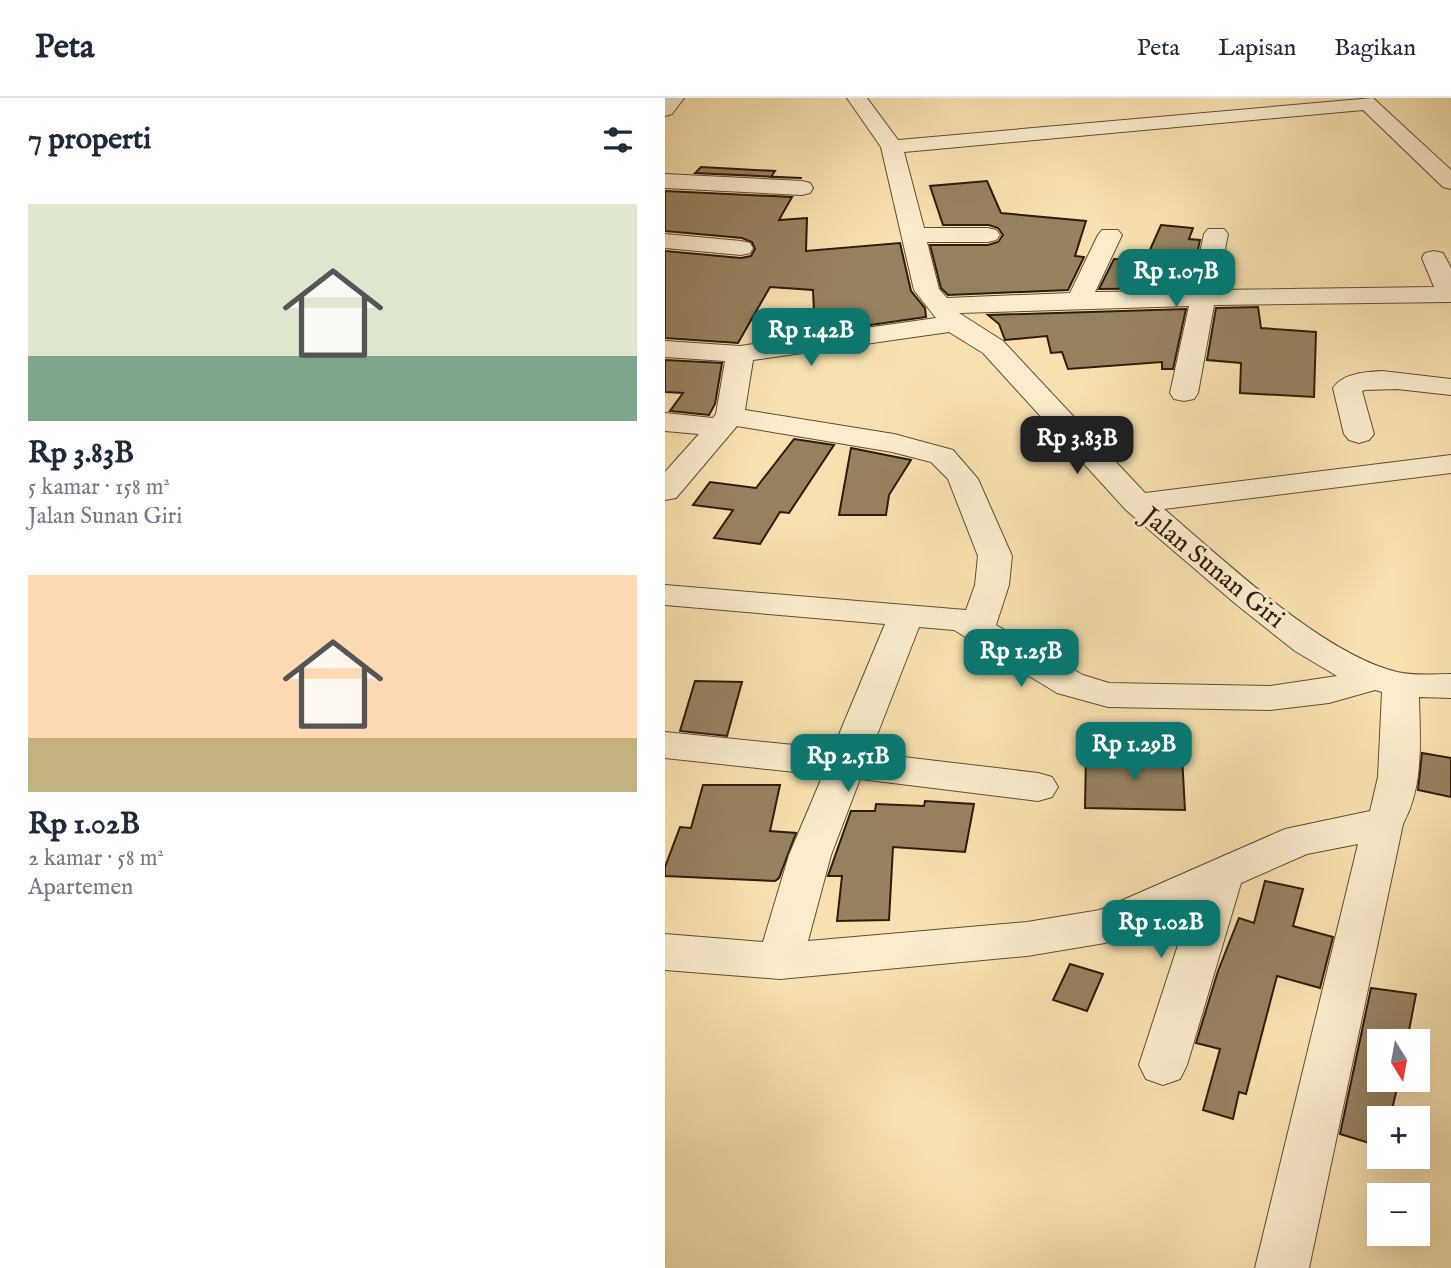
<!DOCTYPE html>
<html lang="id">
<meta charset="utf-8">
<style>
:root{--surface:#fff;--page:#f6f6f7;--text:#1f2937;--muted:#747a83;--line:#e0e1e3;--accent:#0f766e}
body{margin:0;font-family:"IM FELL English",serif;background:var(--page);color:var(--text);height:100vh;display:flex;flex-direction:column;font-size:26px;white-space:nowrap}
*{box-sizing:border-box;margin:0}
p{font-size:23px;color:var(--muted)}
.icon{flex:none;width:38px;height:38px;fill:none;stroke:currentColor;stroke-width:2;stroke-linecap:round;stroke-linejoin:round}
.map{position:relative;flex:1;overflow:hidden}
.details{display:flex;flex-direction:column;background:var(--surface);width:665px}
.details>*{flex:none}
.needle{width:46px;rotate:169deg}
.controls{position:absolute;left:702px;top:931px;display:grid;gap:14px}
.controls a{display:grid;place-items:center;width:63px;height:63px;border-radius:0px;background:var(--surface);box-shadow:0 7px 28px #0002;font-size:35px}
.price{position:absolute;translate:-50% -60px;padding:0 16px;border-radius:14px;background:var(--accent);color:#fff;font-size:23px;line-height:46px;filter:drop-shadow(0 2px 4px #0008)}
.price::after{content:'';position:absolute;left:50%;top:42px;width:21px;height:16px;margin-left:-10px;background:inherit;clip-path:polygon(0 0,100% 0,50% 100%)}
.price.active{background:#222;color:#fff}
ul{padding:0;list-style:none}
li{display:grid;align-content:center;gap:14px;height:371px;padding:0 28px}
li span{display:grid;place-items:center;height:217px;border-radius:0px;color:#555}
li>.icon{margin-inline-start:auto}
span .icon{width:126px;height:126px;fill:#fffc;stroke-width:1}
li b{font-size:30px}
h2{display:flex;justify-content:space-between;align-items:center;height:84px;padding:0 28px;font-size:30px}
header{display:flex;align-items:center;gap:42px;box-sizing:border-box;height:98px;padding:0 35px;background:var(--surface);border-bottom:2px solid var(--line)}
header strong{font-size:33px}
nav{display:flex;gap:38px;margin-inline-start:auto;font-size:24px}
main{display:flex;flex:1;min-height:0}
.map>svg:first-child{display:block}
.building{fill:#978260;stroke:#2e1c09;stroke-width:2}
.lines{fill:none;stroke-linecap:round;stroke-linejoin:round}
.minor-casing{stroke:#604d33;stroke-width:2}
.minor{fill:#faeccc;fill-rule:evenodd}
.labels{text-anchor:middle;stroke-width:6;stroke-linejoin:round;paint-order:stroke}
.street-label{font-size:26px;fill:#2e1c09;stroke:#faeccc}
</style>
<header>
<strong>Peta</strong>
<nav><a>Peta</a><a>Lapisan</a><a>Bagikan</a></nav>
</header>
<main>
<section class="details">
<h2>7 properti<svg class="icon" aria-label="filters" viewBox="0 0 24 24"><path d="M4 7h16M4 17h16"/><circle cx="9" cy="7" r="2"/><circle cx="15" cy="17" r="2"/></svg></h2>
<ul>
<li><span style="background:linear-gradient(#dfe7d0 70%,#7fa58c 0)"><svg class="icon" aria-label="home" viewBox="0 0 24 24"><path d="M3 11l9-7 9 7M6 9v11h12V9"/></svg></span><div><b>Rp 3.83B</b><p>5 kamar · 158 m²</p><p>Jalan Sunan Giri</p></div></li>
<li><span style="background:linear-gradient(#ffd9b3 75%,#c2b280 0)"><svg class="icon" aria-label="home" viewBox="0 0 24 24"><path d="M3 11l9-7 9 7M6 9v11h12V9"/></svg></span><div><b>Rp 1.02B</b><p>2 kamar · 58 m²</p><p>Apartemen</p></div></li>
</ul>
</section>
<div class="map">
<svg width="786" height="1170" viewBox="0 0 786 1170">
<rect width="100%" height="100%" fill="#f8e1b0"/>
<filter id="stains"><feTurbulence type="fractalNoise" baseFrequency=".00286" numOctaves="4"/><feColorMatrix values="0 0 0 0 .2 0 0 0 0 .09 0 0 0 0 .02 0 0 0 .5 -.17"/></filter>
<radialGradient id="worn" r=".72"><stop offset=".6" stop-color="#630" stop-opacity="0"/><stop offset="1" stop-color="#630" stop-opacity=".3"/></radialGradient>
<!-- building -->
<g class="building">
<polygon points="36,69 110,73 106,79 137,80 30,75"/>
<polygon points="322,83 336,115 421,123 410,158 419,159 403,192 283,197 276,190 265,147 323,147 333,144 338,137 333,130 324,127 278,127 265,88"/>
<polygon points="0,93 127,99 114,122 142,120 141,153 235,145 246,193 260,210 261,219 150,235 148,192 105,189 73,245 0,240 0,153 76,160 86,158 90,151 87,144 77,140 0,133"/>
<polygon points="496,127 528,130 524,141 535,142 525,190 434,191 449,161 480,163"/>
<polygon points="593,209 596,230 651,234 649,299 575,295 576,265 542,262 551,210"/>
<polygon points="521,211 508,271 497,271 497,264 403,271 397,254 386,255 382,238 340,242 334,226 323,217"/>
<polygon points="0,262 57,265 50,306 44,317 5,313 18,295 0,294"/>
<polygon points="129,341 169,347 124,415 115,414 95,446 49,440 68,412 28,407 45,384 91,390"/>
<polygon points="186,350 246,362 224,397 221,417 174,417"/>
<polygon points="30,583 77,584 62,638 15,633"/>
<polygon points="757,655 786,660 786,699 753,692"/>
<polygon points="421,656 517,658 520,712 420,710"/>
<polygon points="38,687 115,687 105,733 131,735 114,780 110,783 0,778 0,769 15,729 26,730"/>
<polygon points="260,703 309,706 300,754 228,749 224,822 172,823 177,778 163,778 186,713 210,713 211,706 259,708"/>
<polygon points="600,783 638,791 628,828 668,839 655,890 612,878 581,996 574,994 568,1021 538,1012 555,951 531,945 553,873 574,820 589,825"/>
<polygon points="405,866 438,876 422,913 388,902"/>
<polygon points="706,890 751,896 742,943 714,943 714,982 734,982 725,1020 714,1020 714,1048 675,1036"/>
</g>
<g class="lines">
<!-- minor casing -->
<g class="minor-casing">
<g id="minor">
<polygon points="0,0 19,0 7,16 0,18"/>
<path d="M182 0H202L233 42 708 0 786 72V91L778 89 698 12 239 54 259 130H323L331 132 335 137 331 142 323 144H262L274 191 282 200 405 195 433 137 437 132H453L457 137 430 194 527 193 539 136 543 131H559L563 136 552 192 769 189 757 160 760 155 769 153 778 155 786 170V204L549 207 533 295 529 301 519 303 509 301 505 295 524 208 294 215 338 243 480 395 786 357V375L499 411C558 461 657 556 732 574 749 578 769 576 786 576V600L754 599C755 642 759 688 738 726L644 1170H590L693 746 642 756 576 785 522 967 515 981 498 987 481 981 474 967 525 810 440 845 362 858 115 881 0 872V836L98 844 124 757 158 677 0 660V634L168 651 220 526 0 507V487L301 512 310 487 313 458 283 381 266 364 227 354 72 328 11 400 0 402V374L34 336 0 333V315L48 320 51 316 60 263 0 259V243L75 248 271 220 249 192 216 49ZM284 234 318 255 461 412 572 507 630 553 672 578 605 588 444 585 418 577 331 527 344 487 347 458 313 381 288 352 229 336 80 312 88 262ZM254 529 289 532 392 595 443 609 605 612 664 605 710 592 717 594 713 679 705 713 620 731 435 812 362 824 143 843 166 757 195 681 373 703 387 699 393 689 387 679 373 675 205 655Z"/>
<polygon points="0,76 137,83 145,85 148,90 145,95 137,97 0,90"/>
<polygon points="0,136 76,143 85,145 88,150 85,155 76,157 0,150"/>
<path d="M717 273 786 281V297L732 291 700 292 697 293 709 336 704 342 694 345 684 342 679 336 668 290C678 275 701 274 717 273Z"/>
</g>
</g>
<!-- minor -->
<use href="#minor" class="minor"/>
</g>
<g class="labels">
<!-- street labels -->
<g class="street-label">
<text transform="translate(549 469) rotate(39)" y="9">Jalan Sunan Giri</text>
</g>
</g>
<rect width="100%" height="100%" filter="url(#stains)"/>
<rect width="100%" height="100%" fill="url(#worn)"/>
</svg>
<div class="controls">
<a><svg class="needle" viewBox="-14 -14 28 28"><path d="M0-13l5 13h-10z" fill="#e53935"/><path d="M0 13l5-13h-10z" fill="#747a83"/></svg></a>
<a>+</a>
<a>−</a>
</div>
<b class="price" style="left:511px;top:211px">Rp 1.07B</b>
<b class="price" style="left:146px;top:270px">Rp 1.42B</b>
<b class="price active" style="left:412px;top:378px">Rp 3.83B</b>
<b class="price" style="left:356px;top:591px">Rp 1.25B</b>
<b class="price" style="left:469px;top:684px">Rp 1.29B</b>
<b class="price" style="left:183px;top:696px">Rp 2.51B</b>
<b class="price" style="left:496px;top:862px">Rp 1.02B</b>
</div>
</main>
